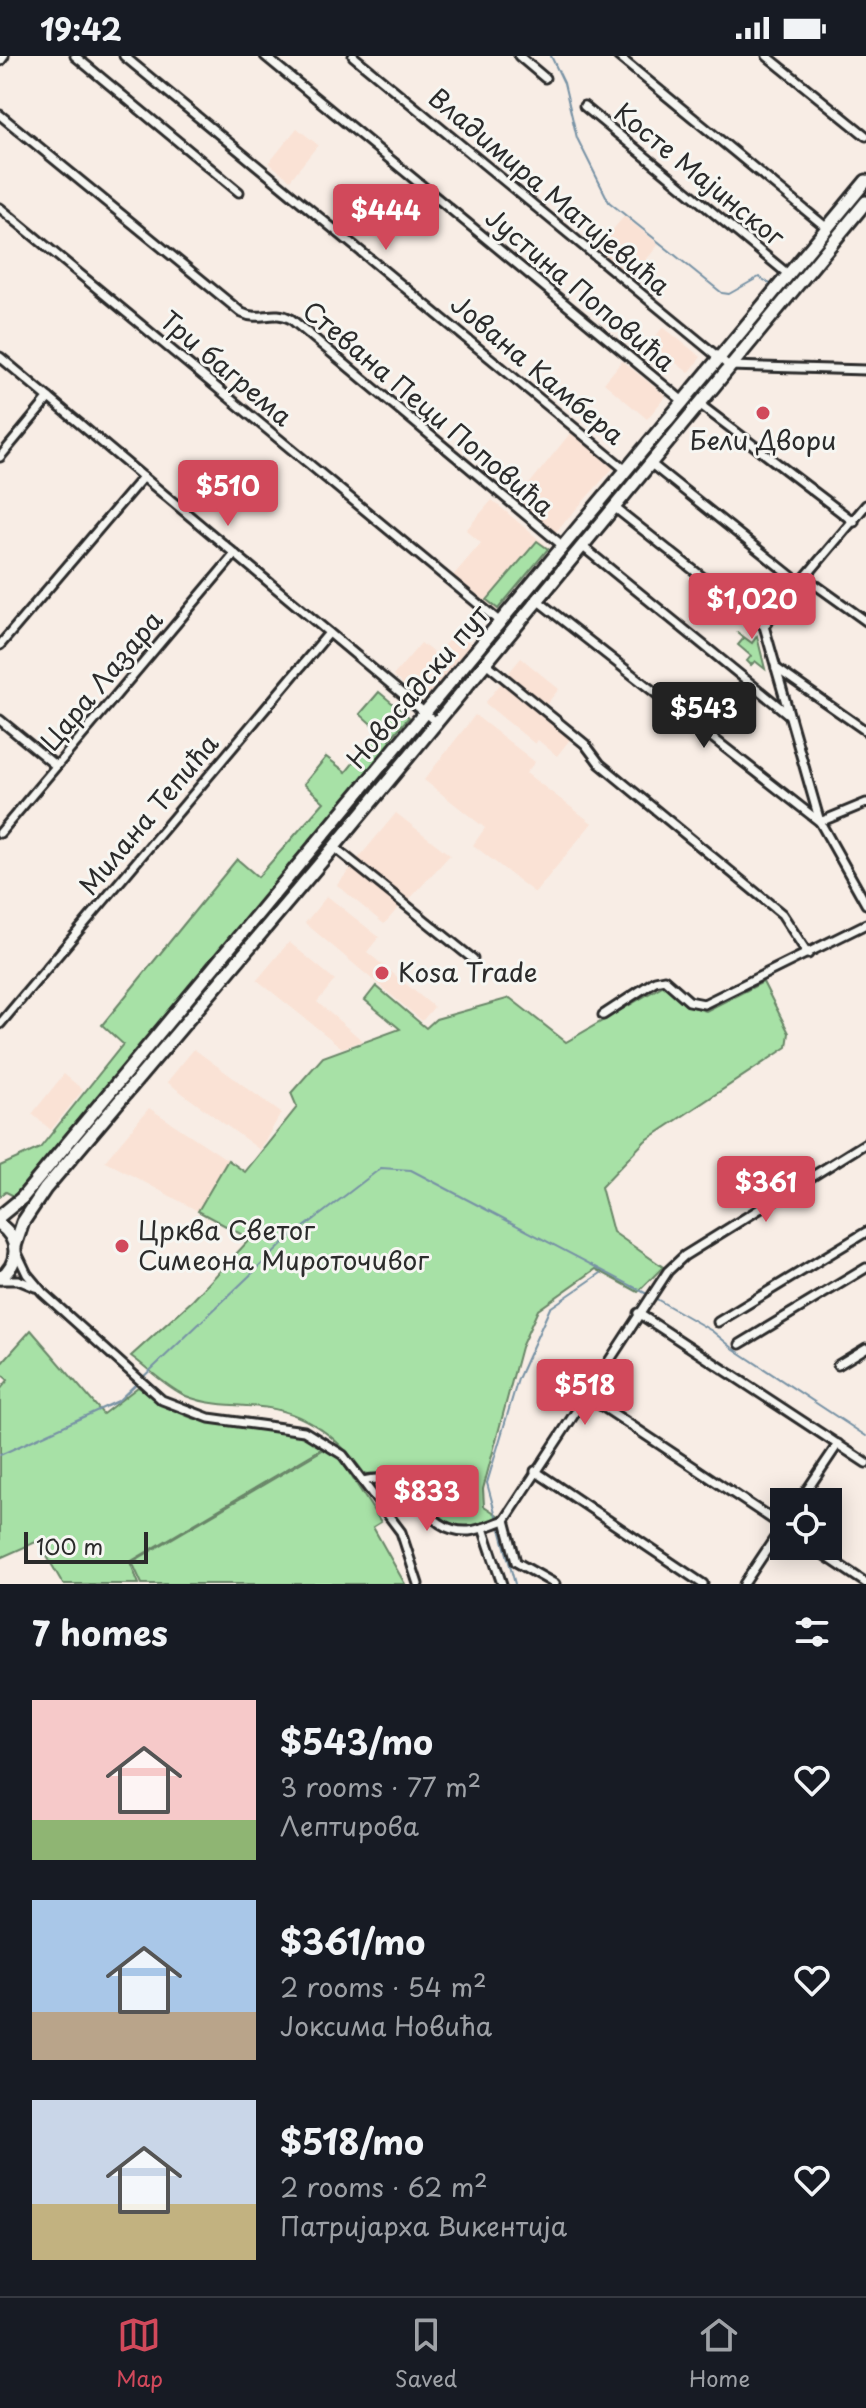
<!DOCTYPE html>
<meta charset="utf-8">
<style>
:root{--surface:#171b24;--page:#242831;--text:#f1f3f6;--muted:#9ea1a6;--line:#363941;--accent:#d1495b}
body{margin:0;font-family:"Playpen Sans",sans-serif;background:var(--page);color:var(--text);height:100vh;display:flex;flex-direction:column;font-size:30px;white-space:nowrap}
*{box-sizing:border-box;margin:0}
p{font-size:26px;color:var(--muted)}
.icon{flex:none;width:44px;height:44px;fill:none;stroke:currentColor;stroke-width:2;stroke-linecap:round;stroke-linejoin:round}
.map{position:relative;height:1528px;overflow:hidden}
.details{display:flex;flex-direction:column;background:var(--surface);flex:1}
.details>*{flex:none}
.tools{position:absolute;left:770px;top:1432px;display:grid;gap:16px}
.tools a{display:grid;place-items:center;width:72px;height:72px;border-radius:0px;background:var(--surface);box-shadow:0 4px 20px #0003;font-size:40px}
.scale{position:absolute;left:24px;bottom:20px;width:124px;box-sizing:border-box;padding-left:8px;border:4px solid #2b2b2b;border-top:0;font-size:22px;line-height:28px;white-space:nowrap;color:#2b2b2b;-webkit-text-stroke:6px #f6f6f2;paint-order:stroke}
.price{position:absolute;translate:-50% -68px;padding:0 18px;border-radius:8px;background:var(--accent);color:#fff;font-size:26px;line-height:52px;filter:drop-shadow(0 2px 4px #0008)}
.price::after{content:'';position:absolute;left:50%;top:48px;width:24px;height:18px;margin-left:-12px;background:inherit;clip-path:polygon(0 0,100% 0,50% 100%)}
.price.current{background:#222;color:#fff}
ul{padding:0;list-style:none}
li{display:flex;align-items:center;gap:24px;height:200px;padding:0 32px}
li span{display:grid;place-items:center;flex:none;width:224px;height:160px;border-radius:0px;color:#555}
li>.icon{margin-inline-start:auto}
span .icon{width:96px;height:96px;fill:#fffc;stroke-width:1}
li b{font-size:34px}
h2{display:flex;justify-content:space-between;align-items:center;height:96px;padding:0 32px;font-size:34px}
.status{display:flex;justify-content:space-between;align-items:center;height:56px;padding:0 40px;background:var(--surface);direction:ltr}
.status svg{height:22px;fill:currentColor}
.tab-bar{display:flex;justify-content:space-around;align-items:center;height:112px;border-top:2px solid var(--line);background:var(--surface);font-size:22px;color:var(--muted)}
.tab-bar a{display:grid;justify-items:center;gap:4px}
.tab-bar .current{color:var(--accent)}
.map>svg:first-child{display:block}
.built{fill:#fae2d5}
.green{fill:#a7e1a6;stroke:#698668;stroke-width:2}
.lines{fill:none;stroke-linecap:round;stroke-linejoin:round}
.stream{stroke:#7792a5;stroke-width:2}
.minor-casing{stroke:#2b2b2b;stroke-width:13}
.tertiary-casing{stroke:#2b2b2b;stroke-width:15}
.primary-casing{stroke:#2b2b2b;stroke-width:17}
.minor{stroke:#f6f6f2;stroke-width:7}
.tertiary{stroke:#f6f6f2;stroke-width:9}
.primary{stroke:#f6f6f2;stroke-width:11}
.poi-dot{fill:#d1495b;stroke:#f6f6f2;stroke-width:3}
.labels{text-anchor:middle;stroke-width:6;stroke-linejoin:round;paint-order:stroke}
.street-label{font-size:26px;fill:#2b2b2b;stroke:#f6f6f2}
.poi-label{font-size:26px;fill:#2b2b2b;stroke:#f6f6f2;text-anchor:start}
</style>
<div class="status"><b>19:42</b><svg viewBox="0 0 49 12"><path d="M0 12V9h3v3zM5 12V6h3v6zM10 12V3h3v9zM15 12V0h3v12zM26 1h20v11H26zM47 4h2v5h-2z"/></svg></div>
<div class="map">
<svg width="866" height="1528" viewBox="0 0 866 1528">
<rect width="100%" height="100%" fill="#f8ede5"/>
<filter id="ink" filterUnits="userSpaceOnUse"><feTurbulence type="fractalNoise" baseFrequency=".0125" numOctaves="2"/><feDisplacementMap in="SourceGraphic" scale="16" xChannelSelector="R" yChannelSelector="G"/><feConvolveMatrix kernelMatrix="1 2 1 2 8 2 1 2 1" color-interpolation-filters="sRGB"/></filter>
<g filter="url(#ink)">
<!-- built -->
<g class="built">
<polygon points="297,72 318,89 290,124 269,107"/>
<polygon points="624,160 659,188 630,224 595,196"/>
<polygon points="663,271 701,301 689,317 650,287"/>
<polygon points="622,305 666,340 647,363 604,327"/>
<polygon points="572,375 615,410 553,479 514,447"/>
<polygon points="492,444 549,492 497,555 469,532 466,535 451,522 481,487 466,474"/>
<polygon points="457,576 471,588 423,645 393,620 421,587 435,598"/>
<polygon points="521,602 559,633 544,651 506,620"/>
<polygon points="502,626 571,682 557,700 538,684 535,688 485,647"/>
<polygon points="475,659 535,706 526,717 592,767 535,837 473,789 485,772 424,724"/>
<polygon points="396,757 450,799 408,845 357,804"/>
<polygon points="352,811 400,850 384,868 337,829"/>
<polygon points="327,840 379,881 367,896 434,951 422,965 305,867"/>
<polygon points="289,886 335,924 317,946 363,985 342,992 257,924"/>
<polygon points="194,993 281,1057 260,1094 167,1026"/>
<polygon points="64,1018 83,1034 51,1074 32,1058"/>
<polygon points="149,1052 228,1104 198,1155 105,1105"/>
</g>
<!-- green -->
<g class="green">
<polygon points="537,485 548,493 498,553 487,544"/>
<polygon points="737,576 752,587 757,580 765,613 755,605 751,609 747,605 751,600 738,589 744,582"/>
<polygon points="379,636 409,661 390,683 393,686 14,1140 6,1136 0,1140 0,1110 40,1092 123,988 102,969 237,803 258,821 324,746 304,728 326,701 346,716 379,675 360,658"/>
<path d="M763 926 789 977 787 991 645 1085 601 1131 613 1176 663 1211 638 1236 596 1213 538 1254 521 1291 483 1433 484 1450 499 1460C436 1494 436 1436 395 1419 385 1415 375 1420 364 1417 335 1377 299 1351 247 1350 227 1349 205 1348 186 1340 166 1331 149 1313 131 1300L193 1244 250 1183 198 1155 228 1104 245 1116 297 1051 291 1037 323 1001 400 973 365 944 376 930 426 972 436 963 510 942 566 986 664 929 686 949 706 955Z"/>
<path d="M31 1274 103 1358 138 1331C156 1343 172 1355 192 1362 237 1375 284 1368 326 1390L130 1506 139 1528H63L38 1485 0 1502V1334L8 1324 0 1317V1309Z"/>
<polygon points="331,1389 381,1466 373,1471 405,1528 142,1528 132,1506"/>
</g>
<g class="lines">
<!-- stream -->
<g class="stream">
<polyline points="551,0 564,27 577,82 609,146 722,237 729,238 759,221 772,229"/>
<polyline points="653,1241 712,1275 734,1293 866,1380"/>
<polyline points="0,1399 118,1345 286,1185 381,1112 411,1114 647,1238"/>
<polyline points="496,1460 487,1427 518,1323 550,1252 601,1217"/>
<polyline points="500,1473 515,1528"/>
</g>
<!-- minor casing -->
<g class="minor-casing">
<g id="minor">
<polyline points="75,0 239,136"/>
<polyline points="124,0 627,415"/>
<polyline points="265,0 684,346"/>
<polyline points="353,0 729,310 866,314"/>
<polyline points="519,0 545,22"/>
<polyline points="618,0 827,172"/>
<polyline points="767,0 866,80"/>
<polyline points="584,50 789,219"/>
<path d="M0 59 242 257C260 266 273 253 291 263L563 490"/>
<polyline points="0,152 500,566"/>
<polyline points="0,301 437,667"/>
<polyline points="698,347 854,466"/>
<polyline points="0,401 49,342"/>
<polyline points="650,407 801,528"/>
<polyline points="614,451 764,570 820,766 866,747"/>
<polyline points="582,490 788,658"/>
<polyline points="806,522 866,565"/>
<polyline points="537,544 820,766 866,848"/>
<polyline points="764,570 866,449"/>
<polyline points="0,589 143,421"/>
<polyline points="486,607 585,688 600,708 782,858 808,898"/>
<polyline points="776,612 866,675"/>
<polyline points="0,664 56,710"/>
<polyline points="0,777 235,498"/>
<polyline points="334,791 473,903"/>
<polyline points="603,959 655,925 664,923 689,945 704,948 866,868"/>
<polyline points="0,968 329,577"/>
<polyline points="17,1197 27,1218 43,1237 162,1344 209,1362 304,1375 343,1399 401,1476 418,1528"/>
<polyline points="0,1224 18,1224 35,1231"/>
<polyline points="638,1257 866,1407"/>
<polyline points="718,1266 866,1176"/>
<polyline points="740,1288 866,1212"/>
<polyline points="838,1309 866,1292"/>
<polyline points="587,1340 784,1471"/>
<polyline points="535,1415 703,1528"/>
<path d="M363 1425C420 1410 417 1478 469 1475 481 1474 493 1468 505 1464L668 1215 684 1200 866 1087"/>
<polyline points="799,1446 838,1388"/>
<polyline points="505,1464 516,1506 555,1528"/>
<polyline points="483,1472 502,1528"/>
<polyline points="811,1490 866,1527"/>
<polyline points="744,1528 784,1468"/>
</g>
</g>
<!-- tertiary casing -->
<g class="tertiary-casing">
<polyline id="tertiary" points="0,4 3,0"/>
</g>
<!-- primary casing -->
<g class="primary-casing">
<g id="primary">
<polyline points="0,1160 22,1142 866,125"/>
<path d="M0 1169C20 1183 20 1207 0 1222"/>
<polyline points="15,1190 23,1166 45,1133 334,791 866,146"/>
</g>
</g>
<!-- minor -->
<use href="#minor" class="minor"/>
<!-- tertiary -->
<use href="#tertiary" class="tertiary"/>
<!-- primary -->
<use href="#primary" class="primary"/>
</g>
</g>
<!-- markers -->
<g class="poi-dot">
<circle cx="763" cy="357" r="8"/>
<circle cx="382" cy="917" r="8"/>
<circle cx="122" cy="1190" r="8"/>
</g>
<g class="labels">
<!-- street labels -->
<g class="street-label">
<text transform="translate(699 119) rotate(39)" y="9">Косте Мајинског</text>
<text transform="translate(549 136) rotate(40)" y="9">Владимира Матијевића</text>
<text transform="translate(580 234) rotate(40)" y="9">Јустина Поповића</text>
<text transform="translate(226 313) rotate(40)" y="9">Три багрема</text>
<text transform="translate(537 314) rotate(40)" y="9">Јована Камбера</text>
<text transform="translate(428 353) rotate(40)" y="9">Стевана Пеци Поповића</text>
<text transform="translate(102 625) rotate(-50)" y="9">Цара Лазара</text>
<text transform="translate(418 631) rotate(-50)" y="9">Новосадски пут</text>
<text transform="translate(149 759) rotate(-50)" y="9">Милана Тепића</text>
</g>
<!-- poi labels -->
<g class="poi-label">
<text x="763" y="394" text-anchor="middle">Бели Двори</text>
<text x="398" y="926">Kosa Trade</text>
<text x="138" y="1184">Црква Светог<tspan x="138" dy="30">Симеона Мироточивог</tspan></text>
</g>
</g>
</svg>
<div class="tools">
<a><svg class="icon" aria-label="locate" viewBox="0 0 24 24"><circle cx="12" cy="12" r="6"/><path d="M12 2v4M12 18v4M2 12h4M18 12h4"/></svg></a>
</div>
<div class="scale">100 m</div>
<b class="price" style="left:386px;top:196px">$444</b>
<b class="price" style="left:228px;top:472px">$510</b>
<b class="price" style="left:752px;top:585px">$1,020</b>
<b class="price current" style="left:704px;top:694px">$543</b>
<b class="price" style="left:766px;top:1168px">$361</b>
<b class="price" style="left:585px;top:1371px">$518</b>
<b class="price" style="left:427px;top:1477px">$833</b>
</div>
<section class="details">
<h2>7 homes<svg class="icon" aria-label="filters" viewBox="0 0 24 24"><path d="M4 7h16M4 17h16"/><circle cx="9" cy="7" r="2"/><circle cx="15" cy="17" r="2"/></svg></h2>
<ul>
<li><span style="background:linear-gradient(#f6c9c9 75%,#8fb573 0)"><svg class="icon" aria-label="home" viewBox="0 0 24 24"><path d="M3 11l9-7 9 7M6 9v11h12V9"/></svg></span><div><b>$543/mo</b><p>3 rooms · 77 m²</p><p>Лептирова</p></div><svg class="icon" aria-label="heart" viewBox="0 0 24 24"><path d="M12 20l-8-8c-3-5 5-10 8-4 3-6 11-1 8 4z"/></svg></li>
<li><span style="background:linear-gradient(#a9c7e8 70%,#b9a48a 0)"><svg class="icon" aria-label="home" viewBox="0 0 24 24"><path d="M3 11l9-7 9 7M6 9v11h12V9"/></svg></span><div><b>$361/mo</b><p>2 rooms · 54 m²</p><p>Јоксима Новића</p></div><svg class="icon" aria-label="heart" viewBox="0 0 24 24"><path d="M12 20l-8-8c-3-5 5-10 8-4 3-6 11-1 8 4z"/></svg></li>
<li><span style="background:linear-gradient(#c9d6e8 65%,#c2b280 0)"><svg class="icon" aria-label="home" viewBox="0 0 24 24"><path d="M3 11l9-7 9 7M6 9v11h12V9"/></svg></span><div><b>$518/mo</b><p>2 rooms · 62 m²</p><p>Патријарха Викентија</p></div><svg class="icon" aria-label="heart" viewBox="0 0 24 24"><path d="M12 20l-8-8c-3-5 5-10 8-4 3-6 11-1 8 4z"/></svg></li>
</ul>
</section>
<nav class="tab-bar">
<a class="current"><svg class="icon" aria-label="map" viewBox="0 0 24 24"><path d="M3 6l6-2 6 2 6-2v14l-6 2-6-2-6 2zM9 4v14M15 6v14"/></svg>Map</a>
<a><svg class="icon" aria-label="saved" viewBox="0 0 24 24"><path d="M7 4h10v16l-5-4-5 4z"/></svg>Saved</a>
<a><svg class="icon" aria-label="home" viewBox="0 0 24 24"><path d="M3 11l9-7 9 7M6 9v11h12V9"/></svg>Home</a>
</nav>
